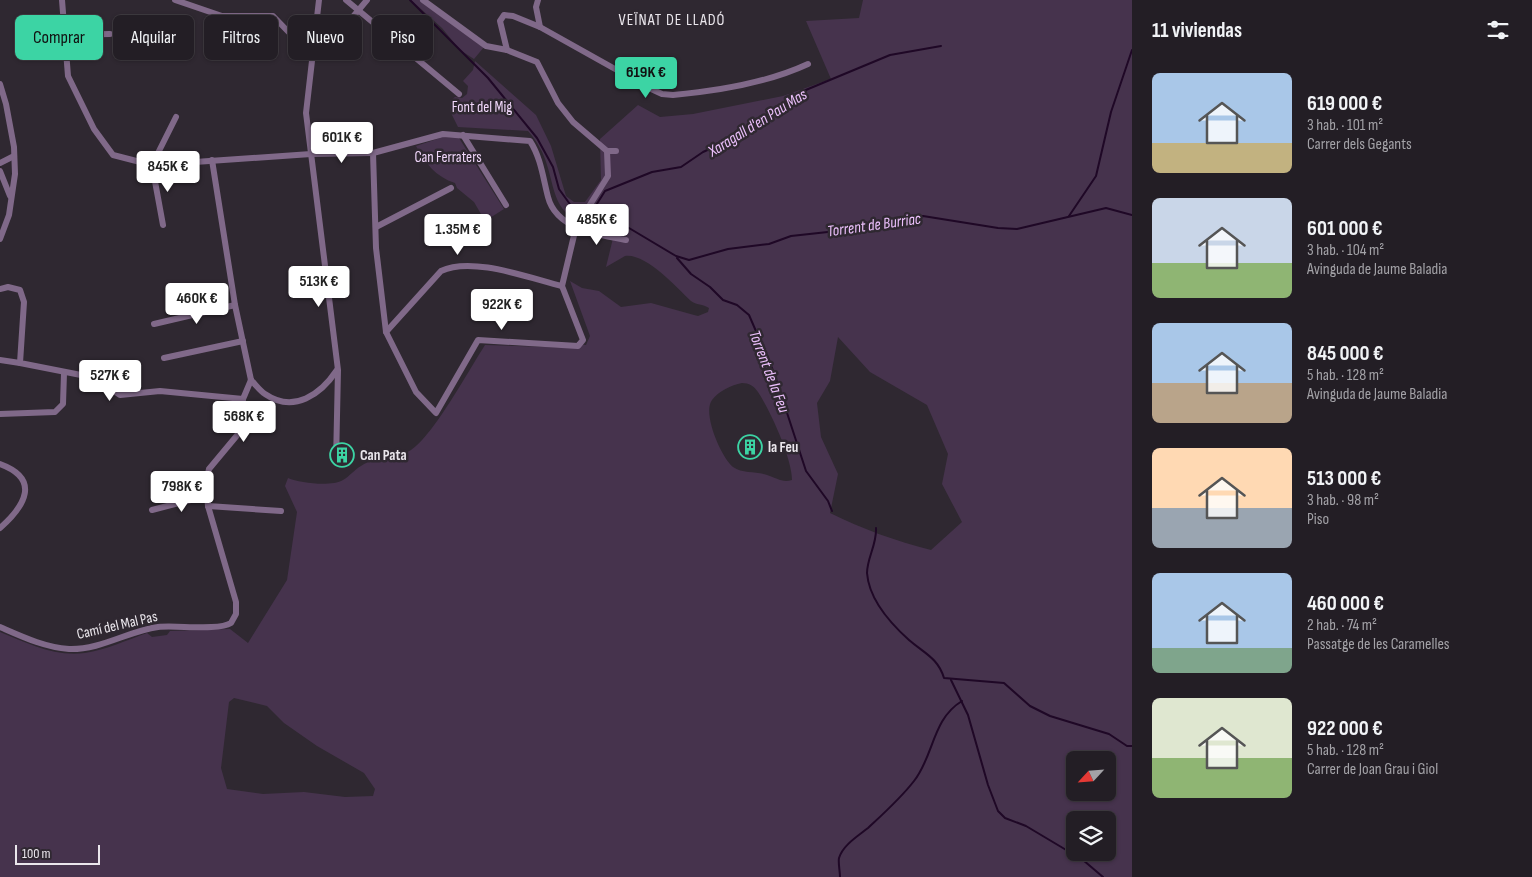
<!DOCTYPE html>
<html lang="es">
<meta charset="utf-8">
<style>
:root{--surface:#231e25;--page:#2b272d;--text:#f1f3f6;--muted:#a3a2a7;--line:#403c42;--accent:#3cd4a4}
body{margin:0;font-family:"Sofia Sans Condensed",sans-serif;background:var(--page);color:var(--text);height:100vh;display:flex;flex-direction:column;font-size:19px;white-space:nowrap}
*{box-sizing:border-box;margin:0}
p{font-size:16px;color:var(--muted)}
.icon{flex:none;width:28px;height:28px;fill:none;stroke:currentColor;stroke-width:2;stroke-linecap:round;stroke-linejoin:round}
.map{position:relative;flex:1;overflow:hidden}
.panel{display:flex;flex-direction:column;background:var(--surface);width:400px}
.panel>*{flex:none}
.guide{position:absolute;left:15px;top:15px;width:475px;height:45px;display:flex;gap:10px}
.needle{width:32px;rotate:244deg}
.tools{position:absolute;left:1066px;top:751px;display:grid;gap:10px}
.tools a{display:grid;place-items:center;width:50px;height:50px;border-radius:8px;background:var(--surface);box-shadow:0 1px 4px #0004,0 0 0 1px var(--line);font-size:25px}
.scale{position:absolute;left:15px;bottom:12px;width:85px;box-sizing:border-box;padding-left:5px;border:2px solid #eae6ec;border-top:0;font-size:14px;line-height:18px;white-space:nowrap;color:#eae6ec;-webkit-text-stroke:4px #2f2831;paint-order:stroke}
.price{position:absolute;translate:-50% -42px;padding:0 11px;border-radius:5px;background:#fff;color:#222;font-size:16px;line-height:32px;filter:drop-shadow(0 1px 2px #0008)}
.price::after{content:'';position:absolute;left:50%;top:30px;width:15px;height:11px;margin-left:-8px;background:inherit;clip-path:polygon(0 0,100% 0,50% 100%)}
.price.active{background:var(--accent);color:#111}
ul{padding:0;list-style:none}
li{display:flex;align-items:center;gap:15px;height:125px;padding:0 20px}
li span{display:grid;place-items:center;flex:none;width:140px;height:100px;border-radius:8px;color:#555}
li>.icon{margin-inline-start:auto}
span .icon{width:60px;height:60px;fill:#fffc;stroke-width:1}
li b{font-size:21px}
h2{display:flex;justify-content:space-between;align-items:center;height:60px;padding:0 20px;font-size:21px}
.chip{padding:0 18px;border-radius:8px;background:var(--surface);box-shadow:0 1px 4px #0004,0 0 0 1px var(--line);font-size:18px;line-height:45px}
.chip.active{background:var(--accent);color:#111}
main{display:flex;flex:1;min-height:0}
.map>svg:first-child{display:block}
.green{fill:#46334d;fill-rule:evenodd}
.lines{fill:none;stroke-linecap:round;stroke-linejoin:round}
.stream{stroke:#1f0826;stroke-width:2}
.street{stroke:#806989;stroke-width:6}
.labels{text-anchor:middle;stroke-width:5;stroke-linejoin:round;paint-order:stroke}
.park-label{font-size:15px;fill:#f2d8fc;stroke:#2f2831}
.poi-label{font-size:15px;font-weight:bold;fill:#eae6ec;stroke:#2f2831;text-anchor:start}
.street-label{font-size:15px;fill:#eae6ec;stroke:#2f2831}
.neighbourhood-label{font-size:16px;letter-spacing:1px;fill:#eae6ec;stroke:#2f2831}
.water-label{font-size:16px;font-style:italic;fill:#ecc0fc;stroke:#2f2831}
</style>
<main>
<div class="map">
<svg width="1132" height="877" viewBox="0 0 1132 877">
<rect width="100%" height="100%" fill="#2f2831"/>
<!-- green -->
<g class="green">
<polygon points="411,0 422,0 484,47 474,59 460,50 442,28"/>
<path d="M863 0H1132V877H0V632C27 643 54 657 85 653 106 650 127 640 147 633L152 637 167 635 170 631 230 629 248 643 287 580 297 512 285 486 288 478C300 483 331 487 343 480 350 476 354 470 361 466 376 456 395 460 411 450 433 436 469 370 485 345L575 348 577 344 586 345 590 336 570 281 582 288 599 291 621 307 651 303 694 315 698 316 708 312 709 308C703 304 696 305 691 301 676 287 646 253 625 256L606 267 615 230C601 227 583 225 571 217 554 205 553 183 547 165 544 153 536 140 528 131L458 127 450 111V101L455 97 462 98 467 94 468 86 463 81 473 70 475 61 536 115 551 146 566 196 574 202H585L601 180 600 139 638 105 660 117 693 114 783 96 831 79 806 21 859 18ZM838 337 870 372 927 405 948 454 942 484 962 522 931 550C896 541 862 529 830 513L838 474 821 437 817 403 830 381ZM742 383C749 383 754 386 758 392 770 410 792 458 792 480 782 483 777 478 767 475 756 471 743 474 733 467 721 457 702 413 712 400 719 391 731 385 742 383ZM234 698 267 706 284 723 317 746 364 773 375 789 373 796 345 797 304 792 263 794 227 789 221 768 229 702ZM1075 760H1108V792H1075ZM1075 820H1108V852H1075Z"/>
<path d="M443 137 459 138 504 209 485 221 474 202 457 188 455 183C436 177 425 163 416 146Z"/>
</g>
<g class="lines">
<!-- stream -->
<g class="stream">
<polyline points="410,0 488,78 537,138 553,167 559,189 577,214"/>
<polyline points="1069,216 1096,176 1111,112 1132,50"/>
<polyline points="586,218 629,228 676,256 689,260 728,249 769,244 791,236 837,231 923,216 998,228 1017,229 1106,208 1132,215"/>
<polyline points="588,218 605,191 652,172 681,167 703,152 732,139 801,92 890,55 941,46"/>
<polyline points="677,258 691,274 710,287 723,300 737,305 749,315 774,373 806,471 828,501 832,511"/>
<path d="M876 528C877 544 867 558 867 573 869 599 890 623 909 640 924 653 938 658 944 678L1004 683 1030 706 1050 716 1109 734 1127 746H1132"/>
<polyline points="951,680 968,715 988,785 998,811 1005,818 1026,826 1083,860 1103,877"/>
<path d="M840 877C840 871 838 863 839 858 843 845 858 836 868 828 883 814 901 798 914 781 934 756 932 719 962 701"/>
</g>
<!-- street -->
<g class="street">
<path d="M62 0 68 76 94 129 113 155 152 165 311 154 373 153 443 134 530 141C541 158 543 178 548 197 556 229 598 235 626 240"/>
<polyline points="175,0 222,16 273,16 308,52 313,54"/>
<polyline points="319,0 306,113 338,370 336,462"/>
<polyline points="346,0 459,94"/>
<polyline points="423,0 486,46 507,50 537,62 558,103 573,122 607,151"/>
<polyline points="538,0 536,7 540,27"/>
<polyline points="17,36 110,34"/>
<path d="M507 50 500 21 504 15 513 16 540 27 649 88 662 94 673 95C718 91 767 83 808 64"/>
<polyline points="313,54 325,50 367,0"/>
<polyline points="0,84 6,104 14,147 15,174 9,215 0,239"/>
<polyline points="463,135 506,205"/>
<polyline points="607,151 616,151"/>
<polyline points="373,153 376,248 386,332 416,392 436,413 478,340 578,346 583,340 562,286 576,227 608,176 607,151"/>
<polyline points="212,160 235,305 251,380"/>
<polyline points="0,163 14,156"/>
<polyline points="0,171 10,196"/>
<polyline points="163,225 152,165 176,117"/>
<polyline points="376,227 451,188"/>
<polyline points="0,289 8,287 20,290 24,302 20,363 81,375 97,380 120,395 160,391 243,399"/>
<polyline points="154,324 235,305"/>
<path d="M386 332 441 271C472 256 529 278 562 286"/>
<polyline points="164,358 243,341"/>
<polyline points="0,360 20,363"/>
<path d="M251 380C255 384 260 391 265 394 294 414 321 394 337 370"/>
<polyline points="0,414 55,412 63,404 64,373"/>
<path d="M0 464C41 479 25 506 0 528"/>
<polyline points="208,506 281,511"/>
<polyline points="152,510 206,496"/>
<path d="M0 627C23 637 44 647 69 649 101 650 128 631 158 627 177 625 218 631 231 623L236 614V602L208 506 206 483 209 469 239 433 243 399 251 380"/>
</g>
</g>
<!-- icons -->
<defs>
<g id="building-ring" transform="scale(1.25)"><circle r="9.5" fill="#2f2831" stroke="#3cd4a4" stroke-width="1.5"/><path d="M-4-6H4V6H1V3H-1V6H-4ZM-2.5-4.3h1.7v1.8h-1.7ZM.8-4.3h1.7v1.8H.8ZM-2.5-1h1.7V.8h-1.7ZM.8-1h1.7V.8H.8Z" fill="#3cd4a4"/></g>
</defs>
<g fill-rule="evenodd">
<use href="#building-ring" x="750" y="447"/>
<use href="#building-ring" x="342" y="455"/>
</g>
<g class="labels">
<!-- park labels -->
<g class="park-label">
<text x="482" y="112">Font del Mig</text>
<text x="448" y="162">Can Ferraters</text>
</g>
<!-- poi labels -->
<g class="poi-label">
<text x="768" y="452">la Feu</text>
<text x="360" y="460">Can Pata</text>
</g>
<!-- street labels -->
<g class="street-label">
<text transform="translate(117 625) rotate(-13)" y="5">Camí del Mal Pas</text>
</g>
<!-- neighbourhood labels -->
<g class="neighbourhood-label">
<text x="672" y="25">VEÏNAT DE LLADÓ</text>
</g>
<!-- water labels -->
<g class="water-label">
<text transform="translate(757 122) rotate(-32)" y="6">Xaragall d'en Pau Mas</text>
<text transform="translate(874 224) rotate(-8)" y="6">Torrent de Burriac</text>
<text transform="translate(770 371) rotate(69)" y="6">Torrent de la Feu</text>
</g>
</g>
</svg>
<div class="tools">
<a><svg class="needle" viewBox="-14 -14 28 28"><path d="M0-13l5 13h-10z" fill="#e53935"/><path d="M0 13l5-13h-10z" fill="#a3a2a7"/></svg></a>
<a><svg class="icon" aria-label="layers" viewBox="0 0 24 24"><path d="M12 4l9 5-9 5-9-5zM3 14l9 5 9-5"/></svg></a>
</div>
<div class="scale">100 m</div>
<b class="price active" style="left:646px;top:99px">619K €</b>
<b class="price" style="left:342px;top:164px">601K €</b>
<b class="price" style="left:168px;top:193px">845K €</b>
<b class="price" style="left:597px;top:246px">485K €</b>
<b class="price" style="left:458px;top:256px">1.35M €</b>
<b class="price" style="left:319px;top:308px">513K €</b>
<b class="price" style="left:197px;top:325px">460K €</b>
<b class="price" style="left:502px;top:331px">922K €</b>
<b class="price" style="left:110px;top:402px">527K €</b>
<b class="price" style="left:244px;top:443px">568K €</b>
<b class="price" style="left:182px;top:513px">798K €</b>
<div class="guide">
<a class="chip active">Comprar</a>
<a class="chip">Alquilar</a>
<a class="chip">Filtros</a>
<a class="chip">Nuevo</a>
<a class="chip">Piso</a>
</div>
</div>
<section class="panel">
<h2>11 viviendas<svg class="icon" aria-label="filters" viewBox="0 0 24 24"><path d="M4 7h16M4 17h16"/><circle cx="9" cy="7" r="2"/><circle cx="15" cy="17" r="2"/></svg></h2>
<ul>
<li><span style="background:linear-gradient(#a9c7e8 70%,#c2b280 0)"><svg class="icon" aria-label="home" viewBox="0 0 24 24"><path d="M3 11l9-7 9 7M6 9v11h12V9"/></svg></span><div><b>619 000 €</b><p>3 hab. · 101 m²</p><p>Carrer dels Gegants</p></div></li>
<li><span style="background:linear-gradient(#c9d6e8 65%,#8fb573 0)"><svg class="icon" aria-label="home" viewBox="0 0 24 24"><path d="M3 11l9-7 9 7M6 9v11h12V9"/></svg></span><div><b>601 000 €</b><p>3 hab. · 104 m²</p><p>Avinguda de Jaume Baladia</p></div></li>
<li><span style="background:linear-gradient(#a9c7e8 60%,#b9a48a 0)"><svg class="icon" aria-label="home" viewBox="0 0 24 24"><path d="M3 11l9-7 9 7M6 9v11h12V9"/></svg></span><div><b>845 000 €</b><p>5 hab. · 128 m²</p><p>Avinguda de Jaume Baladia</p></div></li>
<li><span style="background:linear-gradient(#ffd9b3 60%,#9aa5b1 0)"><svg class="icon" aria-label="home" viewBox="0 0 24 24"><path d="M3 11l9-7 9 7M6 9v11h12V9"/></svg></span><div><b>513 000 €</b><p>3 hab. · 98 m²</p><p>Piso</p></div></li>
<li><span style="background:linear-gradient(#a9c7e8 75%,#7fa58c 0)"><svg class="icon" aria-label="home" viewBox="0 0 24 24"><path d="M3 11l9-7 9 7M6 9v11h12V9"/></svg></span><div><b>460 000 €</b><p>2 hab. · 74 m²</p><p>Passatge de les Caramelles</p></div></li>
<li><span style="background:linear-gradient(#dfe7d0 60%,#8fb573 0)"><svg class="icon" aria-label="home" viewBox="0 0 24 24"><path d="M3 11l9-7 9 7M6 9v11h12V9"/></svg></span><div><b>922 000 €</b><p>5 hab. · 128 m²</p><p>Carrer de Joan Grau i Giol</p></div></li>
</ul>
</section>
</main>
